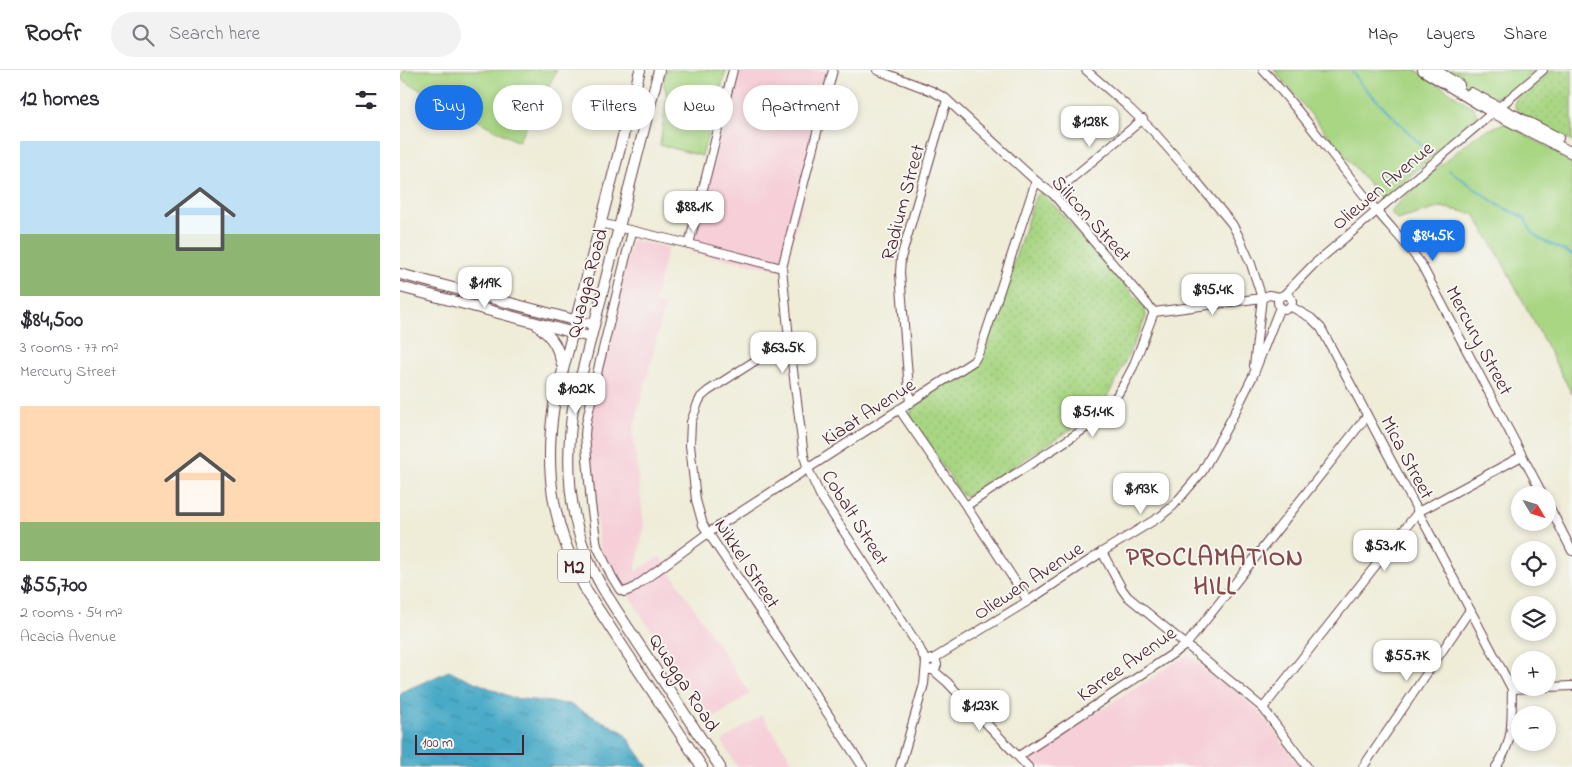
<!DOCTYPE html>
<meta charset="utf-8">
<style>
:root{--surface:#fff;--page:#f2f2f3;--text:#2b2b33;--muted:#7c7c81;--line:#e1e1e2;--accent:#1a73e8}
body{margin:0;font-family:"Indie Flower",sans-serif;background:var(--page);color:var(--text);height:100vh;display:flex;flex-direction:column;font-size:19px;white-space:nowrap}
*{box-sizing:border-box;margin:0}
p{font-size:16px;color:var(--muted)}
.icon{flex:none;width:28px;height:28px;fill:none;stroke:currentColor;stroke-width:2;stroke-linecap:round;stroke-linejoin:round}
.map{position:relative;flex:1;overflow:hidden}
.details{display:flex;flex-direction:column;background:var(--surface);width:400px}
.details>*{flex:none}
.banner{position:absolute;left:15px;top:15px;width:475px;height:45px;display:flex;gap:10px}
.needle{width:32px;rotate:128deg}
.tools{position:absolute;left:1111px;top:416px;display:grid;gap:10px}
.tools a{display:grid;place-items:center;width:45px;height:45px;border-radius:50%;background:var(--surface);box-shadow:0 2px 8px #0003;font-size:25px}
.scale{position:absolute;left:15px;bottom:12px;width:109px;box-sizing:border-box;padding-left:5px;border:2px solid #4a1f2b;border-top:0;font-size:14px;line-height:18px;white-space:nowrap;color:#4a1f2b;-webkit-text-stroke:4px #f6f6f2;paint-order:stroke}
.price{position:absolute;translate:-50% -42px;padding:0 11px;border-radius:10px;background:#fff;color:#222;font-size:16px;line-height:32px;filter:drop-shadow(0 1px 2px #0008)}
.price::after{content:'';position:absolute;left:50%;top:30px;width:15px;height:11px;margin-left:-8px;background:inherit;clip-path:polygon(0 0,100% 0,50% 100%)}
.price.selected{background:var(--accent);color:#fff}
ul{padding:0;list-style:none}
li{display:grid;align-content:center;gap:10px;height:265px;padding:0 20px}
li span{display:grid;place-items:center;height:155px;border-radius:0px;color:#555}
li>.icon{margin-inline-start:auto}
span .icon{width:90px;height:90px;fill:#fffc;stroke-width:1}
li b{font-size:21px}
h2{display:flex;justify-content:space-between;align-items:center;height:60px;padding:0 20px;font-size:21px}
.pill{padding:0 18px;border-radius:22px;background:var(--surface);box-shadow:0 2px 8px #0003;font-size:18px;line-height:45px}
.pill.selected{background:var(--accent);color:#fff}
header{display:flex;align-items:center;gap:30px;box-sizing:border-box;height:70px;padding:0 25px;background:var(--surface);border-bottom:1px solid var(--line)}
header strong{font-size:24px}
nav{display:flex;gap:28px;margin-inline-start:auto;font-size:18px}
.search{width:350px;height:45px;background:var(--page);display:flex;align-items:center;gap:12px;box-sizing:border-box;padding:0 18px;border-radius:28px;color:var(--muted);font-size:19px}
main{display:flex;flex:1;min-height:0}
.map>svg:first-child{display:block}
.built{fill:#f6cfd8}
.grass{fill:#a9d683;stroke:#7a7a57}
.park{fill:url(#park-dots);stroke:#7a7a57}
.water{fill:url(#water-ripples);stroke:#496479}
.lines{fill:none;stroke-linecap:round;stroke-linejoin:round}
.stream{stroke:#48aac7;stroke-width:2}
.minor-casing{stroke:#633e45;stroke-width:10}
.major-casing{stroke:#633e45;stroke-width:12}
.minor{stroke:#fff;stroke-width:8}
.major{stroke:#fff;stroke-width:10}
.labels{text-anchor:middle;stroke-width:4;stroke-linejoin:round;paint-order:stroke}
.shield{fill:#f6f6f2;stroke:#7e6067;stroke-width:1}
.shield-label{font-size:19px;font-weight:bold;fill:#4a1f2b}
.street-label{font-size:20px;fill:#4a1f2b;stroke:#f6f6f2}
.district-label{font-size:25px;font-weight:bold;letter-spacing:1px;fill:#844a4a;stroke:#f6f6f2}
</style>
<header>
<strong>Roofr</strong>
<div class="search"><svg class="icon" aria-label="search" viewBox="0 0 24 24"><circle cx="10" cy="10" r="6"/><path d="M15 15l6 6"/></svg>Search here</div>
<nav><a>Map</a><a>Layers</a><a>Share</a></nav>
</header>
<main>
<section class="details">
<h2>12 homes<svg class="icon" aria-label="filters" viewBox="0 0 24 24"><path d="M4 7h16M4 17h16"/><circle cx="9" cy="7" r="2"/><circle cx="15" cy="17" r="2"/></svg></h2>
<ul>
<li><span style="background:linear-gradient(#bfe0f5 60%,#8fb573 0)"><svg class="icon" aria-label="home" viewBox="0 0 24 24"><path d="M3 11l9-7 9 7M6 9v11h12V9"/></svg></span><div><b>$84,500</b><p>3 rooms · 77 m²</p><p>Mercury Street</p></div></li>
<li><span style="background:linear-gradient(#ffd9b3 75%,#8fb573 0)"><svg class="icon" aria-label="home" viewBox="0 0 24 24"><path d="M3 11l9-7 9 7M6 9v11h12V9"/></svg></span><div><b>$55,700</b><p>2 rooms · 54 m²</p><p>Acacia Avenue</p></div></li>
</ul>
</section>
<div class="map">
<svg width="1172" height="697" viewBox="0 0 1172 697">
<defs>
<pattern id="park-dots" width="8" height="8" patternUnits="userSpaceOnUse" patternTransform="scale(1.25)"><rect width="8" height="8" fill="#a9d683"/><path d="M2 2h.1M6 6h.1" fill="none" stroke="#93b771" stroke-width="1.8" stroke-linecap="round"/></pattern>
<pattern id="water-ripples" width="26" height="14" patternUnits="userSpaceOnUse" patternTransform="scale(1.25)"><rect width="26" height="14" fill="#48aac7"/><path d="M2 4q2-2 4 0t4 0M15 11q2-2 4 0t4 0" fill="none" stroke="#3e8aa2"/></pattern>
</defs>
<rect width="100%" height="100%" fill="#f6f6f2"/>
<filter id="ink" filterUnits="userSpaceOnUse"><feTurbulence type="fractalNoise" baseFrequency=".02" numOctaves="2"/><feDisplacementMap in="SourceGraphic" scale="10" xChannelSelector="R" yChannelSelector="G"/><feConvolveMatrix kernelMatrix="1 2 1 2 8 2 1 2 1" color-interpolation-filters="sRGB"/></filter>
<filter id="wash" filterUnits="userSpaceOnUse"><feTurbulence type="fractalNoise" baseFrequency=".0096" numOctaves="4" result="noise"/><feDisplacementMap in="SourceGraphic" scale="20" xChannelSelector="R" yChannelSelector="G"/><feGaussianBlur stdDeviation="1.12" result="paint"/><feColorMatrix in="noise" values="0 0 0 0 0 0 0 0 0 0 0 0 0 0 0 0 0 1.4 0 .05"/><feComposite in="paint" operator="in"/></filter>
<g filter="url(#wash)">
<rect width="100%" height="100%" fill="#efecd8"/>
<!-- built -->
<g class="built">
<polygon points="338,0 436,0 390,181 387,201 291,182"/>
<polygon points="232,170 268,177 254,232 265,236 233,362 244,457 235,502 260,486 350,624 309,651 200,480 186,357"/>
<polygon points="787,585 858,639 900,697 629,697 622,690"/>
<polygon points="362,645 396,697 337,697 322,671"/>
</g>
<!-- grass -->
<g class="grass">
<polygon points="4,0 157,0 118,72 0,9"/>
<polygon points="266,0 326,0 302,86 260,75 267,26 263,11"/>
<polygon points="874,0 1016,0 1074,38 1077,46 1075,50 982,130"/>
<path d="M1041 0H1135C1126 8 1116 20 1105 25 1088 33 1056 9 1041 0Z"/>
<polygon points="1104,53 1172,90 1172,324 1099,186 1074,144 1041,137 997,150 990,141 1029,105 1077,65"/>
</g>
<!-- park -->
<g class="park">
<path d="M1150 0H1172V72L1122 45C1103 31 1125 22 1136 14 1141 10 1146 5 1150 0Z"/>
<path d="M639 123H643L745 238 746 247 715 313 705 330 685 350 573 423 566 426 562 425 512 351C510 343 509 339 515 332L572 297 581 287 588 272 635 127Z"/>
</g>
<!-- water -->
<polygon class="water" points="49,601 113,628 169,634 223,662 248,697 0,697 0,625 4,621"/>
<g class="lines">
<!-- stream -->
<g class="stream">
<polyline points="951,0 961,14 1029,83"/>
<path d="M1049 100 1098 135 1125 148C1133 174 1153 172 1172 185"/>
</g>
</g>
</g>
<g filter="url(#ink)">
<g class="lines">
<!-- minor casing -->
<g class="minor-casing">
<g id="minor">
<polyline points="433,0 382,198 389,269 404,386 408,399 420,425 519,577 526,592"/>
<polyline points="477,0 532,21 545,28 636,111 653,124 754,242"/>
<polyline points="686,0 725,34 753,61 789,102 832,154 838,165 851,194 862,228 854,296"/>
<path d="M863 0C904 44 938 94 977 141 992 159 1008 175 1021 194L1143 425"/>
<polyline points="653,124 743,49"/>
<polyline points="200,153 289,174 382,198"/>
<polyline points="232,162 199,295 186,354 185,365 191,434 197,476 212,507 220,520 224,522 232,519 308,463 574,291 581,278 636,111"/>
<polyline points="289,174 333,0"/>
<polyline points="884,225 913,195 1143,0"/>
<circle cx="885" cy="232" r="7"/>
<polyline points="890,236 911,248 921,258 1112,619"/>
<polyline points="754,242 862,228 869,225 880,227"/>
<polyline points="389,269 308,321 301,327 298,333 291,352 290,375 296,430 303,455 463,697"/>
<polyline points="510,333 500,203 501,188 547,30"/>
<polyline points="499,339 566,436 628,531"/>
<polyline points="1148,434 1172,481"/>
<polyline points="566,436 695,352 714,330 724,314 733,297 754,242"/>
<polyline points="702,482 722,519 727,526 863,638 907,697"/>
<polyline points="533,589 628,531 702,482 761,446 773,436 802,402 832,348 853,306 880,237"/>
<polyline points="533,600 547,612 628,697"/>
<polyline points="1148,617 1172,616"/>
<polyline points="1112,619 1139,618"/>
<polyline points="863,638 1018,442 1122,386"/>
<polyline points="619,686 786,575 967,346"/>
<polyline points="500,697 524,614 526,592 531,589 536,591 537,595 535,599 531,600 526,598"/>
<polyline points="963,697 1070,540"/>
<path d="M1096 697C1115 670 1111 650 1112 619"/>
</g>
</g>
<!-- major casing -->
<g class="major-casing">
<g id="major">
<path d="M240 0 154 335C143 406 154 459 187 522L302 697"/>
<path d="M259 0 173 338C166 388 167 437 186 484 198 515 218 542 236 570 264 612 292 654 320 697"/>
<polyline points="1023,0 1092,42 1172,83"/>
<polyline points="1035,0 1059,15"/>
<polyline points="1071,23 1158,68"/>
<polyline points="0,204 193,255"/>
<polyline points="0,217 190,267"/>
<path d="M138 256C154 268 158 278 163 298"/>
</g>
</g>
<!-- minor -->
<use href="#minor" class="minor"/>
<!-- major -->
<use href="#major" class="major"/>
</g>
</g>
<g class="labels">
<!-- shield labels -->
<rect class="shield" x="158" y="479.5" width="32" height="33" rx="4"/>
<g class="shield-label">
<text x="174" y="503">M2</text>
</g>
<!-- street labels -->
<g class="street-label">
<text transform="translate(982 115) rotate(-40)" y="7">Oliewen Avenue</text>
<text transform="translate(502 132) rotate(-75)" y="7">Radium Street</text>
<text transform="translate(692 148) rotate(48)" y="7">Silicon Street</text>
<text transform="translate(186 213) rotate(-75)" y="7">Quagga Road</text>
<text transform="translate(1080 270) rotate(62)" y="7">Mercury Street</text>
<text transform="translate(468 341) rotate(-33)" y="7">Kiaat Avenue</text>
<text transform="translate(1008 387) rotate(62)" y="7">Mica Street</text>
<text transform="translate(456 447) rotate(58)" y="7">Cobalt Street</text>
<text transform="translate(348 493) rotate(57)" y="7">Nikkel Street</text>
<text transform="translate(628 510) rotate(-33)" y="7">Oliewen Avenue</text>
<text transform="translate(726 593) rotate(-35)" y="7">Karree Avenue</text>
<text transform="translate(285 612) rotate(57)" y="7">Quagga Road</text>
</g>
<!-- district labels -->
<g class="district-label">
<text x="815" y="495">PROCLAMATION<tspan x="815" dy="29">HILL</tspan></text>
</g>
</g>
</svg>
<div class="tools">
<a><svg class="needle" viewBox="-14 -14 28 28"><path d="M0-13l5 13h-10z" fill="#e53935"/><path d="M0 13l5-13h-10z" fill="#7c7c81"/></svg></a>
<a><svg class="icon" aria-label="locate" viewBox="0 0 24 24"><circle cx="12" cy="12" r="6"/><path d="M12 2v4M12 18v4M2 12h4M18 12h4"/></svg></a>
<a><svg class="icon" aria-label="layers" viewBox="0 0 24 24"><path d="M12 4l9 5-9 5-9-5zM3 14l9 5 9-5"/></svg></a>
<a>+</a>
<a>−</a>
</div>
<div class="scale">100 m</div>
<b class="price" style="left:690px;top:78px">$128K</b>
<b class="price" style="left:294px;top:163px">$88.1K</b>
<b class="price selected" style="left:1033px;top:192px">$84.5K</b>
<b class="price" style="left:85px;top:239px">$119K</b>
<b class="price" style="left:813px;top:246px">$95.4K</b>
<b class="price" style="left:383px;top:304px">$63.5K</b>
<b class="price" style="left:176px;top:345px">$102K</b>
<b class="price" style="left:693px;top:368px">$51.4K</b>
<b class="price" style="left:741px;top:445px">$193K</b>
<b class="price" style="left:985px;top:502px">$53.1K</b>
<b class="price" style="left:1007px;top:612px">$55.7K</b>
<b class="price" style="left:580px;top:662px">$123K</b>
<div class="banner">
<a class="pill selected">Buy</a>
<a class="pill">Rent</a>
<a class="pill">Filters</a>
<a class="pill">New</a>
<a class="pill">Apartment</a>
</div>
</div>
</main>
